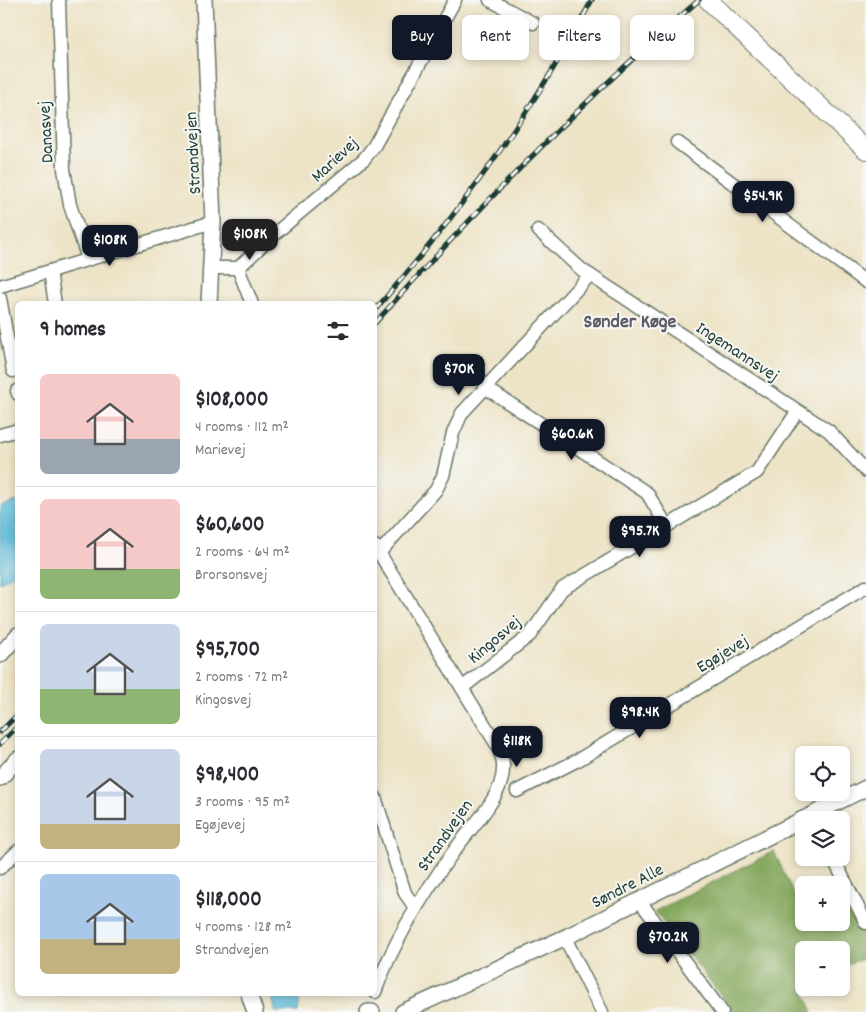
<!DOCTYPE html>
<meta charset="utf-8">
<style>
:root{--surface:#fff;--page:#f7f7f7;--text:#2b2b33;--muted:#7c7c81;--line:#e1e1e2;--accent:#111827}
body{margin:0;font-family:Dekko,sans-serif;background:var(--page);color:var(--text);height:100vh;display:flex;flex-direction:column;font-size:19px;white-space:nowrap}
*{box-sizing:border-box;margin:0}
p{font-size:16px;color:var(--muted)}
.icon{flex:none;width:28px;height:28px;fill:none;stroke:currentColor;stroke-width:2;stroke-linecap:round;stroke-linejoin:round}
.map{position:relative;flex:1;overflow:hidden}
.details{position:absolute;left:15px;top:301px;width:362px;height:695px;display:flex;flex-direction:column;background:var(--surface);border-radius:8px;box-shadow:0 2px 8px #0003}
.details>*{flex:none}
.guide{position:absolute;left:392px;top:15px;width:398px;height:45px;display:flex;gap:10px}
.tools{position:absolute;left:795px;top:746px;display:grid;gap:10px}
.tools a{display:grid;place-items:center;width:55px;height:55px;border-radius:8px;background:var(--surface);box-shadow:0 2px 8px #0003;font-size:25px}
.price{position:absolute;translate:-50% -42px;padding:0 11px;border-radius:10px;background:var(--accent);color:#fff;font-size:16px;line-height:32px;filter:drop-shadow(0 1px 2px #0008)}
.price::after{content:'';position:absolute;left:50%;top:30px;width:15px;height:11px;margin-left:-8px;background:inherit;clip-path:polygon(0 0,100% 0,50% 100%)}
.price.on{background:#222;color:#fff}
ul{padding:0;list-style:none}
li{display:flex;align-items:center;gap:15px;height:125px;padding:0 25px}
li+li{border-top:1px solid var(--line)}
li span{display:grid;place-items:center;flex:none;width:140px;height:100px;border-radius:8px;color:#555}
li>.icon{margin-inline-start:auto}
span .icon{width:60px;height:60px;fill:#fffc;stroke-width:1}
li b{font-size:21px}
h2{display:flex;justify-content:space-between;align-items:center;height:60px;padding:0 25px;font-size:21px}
.pill{padding:0 18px;border-radius:8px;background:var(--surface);box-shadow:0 2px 8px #0003;font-size:18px;line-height:45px}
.pill.on{background:var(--accent);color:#fff}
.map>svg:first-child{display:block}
.forest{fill:#84a75c;stroke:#527248}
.water{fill:#5abad9;stroke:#3c7c86}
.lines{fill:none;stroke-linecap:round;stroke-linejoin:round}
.minor-casing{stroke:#677767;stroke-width:15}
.tertiary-casing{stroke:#677767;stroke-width:18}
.secondary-casing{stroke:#677767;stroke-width:20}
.minor{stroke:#fff;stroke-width:12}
.tertiary{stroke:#fff;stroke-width:15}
.secondary{stroke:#fff;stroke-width:18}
.rail-casing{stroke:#1f3d34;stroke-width:5}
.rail{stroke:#f6f6f2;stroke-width:3;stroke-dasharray:9;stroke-linecap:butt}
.labels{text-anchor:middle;stroke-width:4;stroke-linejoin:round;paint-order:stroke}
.street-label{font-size:18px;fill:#1f3d34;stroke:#f6f6f2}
.quarter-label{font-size:20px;font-weight:bold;fill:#5d5e68;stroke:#f6f6f2}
</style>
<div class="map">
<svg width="866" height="1012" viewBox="0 0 866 1012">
<rect width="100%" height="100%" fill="#f6f6f2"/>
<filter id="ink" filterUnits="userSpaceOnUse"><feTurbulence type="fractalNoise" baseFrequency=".02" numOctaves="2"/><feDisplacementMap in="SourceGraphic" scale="10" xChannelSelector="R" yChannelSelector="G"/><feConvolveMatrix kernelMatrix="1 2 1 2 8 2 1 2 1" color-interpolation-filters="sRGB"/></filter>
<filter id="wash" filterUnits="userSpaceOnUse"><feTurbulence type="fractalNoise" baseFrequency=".0096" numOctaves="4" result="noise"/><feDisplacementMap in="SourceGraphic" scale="20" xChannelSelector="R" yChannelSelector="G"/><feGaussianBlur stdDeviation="1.12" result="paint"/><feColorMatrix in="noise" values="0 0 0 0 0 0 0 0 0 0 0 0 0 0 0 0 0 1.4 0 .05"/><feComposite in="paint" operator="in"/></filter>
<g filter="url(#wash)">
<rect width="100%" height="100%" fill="#ede3c6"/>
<!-- forest -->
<polygon class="forest" points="774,851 796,900 804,897 804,922 841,922 841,890 856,923 866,937 866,958 841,966 841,950 804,950 804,988 809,988 804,992 813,1012 734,1012 655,911"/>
<!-- water -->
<g class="water">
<polygon points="17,501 17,572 0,583 0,506"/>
<polygon points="272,994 300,994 298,1012 275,1012"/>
</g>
</g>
<g filter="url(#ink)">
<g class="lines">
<!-- minor casing -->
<g class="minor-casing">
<g id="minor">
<polyline points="59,0 64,169 70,205 88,259"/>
<polyline points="490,0 533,23"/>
<polyline points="677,142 866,282"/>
<polyline points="538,230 582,270 829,431 866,471"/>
<polyline points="211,268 238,268 252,304"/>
<polyline points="238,268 272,236 364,159 374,146 455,0"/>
<polyline points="50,271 55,304"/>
<polyline points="0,286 213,222"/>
<polyline points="0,298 13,371"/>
<polyline points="486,388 647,493 667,526"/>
<polyline points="17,391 18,394"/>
<polyline points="0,435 18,430"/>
<path d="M375 546 497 745C504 759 505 770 500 785 490 810 469 830 454 851 423 894 393 942 375 992"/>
<polyline points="379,553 436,490 443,476 453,433 462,413 590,275"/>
<polyline points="462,688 530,635 562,589 757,472 797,412"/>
<polyline points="517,791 578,760 866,587"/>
<polyline points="375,797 405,893 416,909"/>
<polyline points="833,858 866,923"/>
<polyline points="0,868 18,851"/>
<polyline points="639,900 722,1012"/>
<polyline points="565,938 602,1012"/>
</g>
</g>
<!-- tertiary casing -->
<g class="tertiary-casing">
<g id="tertiary">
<polyline points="204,0 213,222 209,304"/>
<polyline points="0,655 18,635"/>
<polyline points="0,778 18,759"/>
<polyline points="249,994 255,1012"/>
<polyline points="368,1012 372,1012"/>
<polyline points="403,1012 568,936 866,788"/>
</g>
</g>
<!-- secondary casing -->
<g class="secondary-casing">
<polyline id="secondary" points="708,0 866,150"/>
</g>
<!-- minor -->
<use href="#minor" class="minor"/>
<!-- tertiary -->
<use href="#tertiary" class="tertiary"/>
<!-- secondary -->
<use href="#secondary" class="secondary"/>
<!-- rail casing -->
<g class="rail-casing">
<g id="rail">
<path d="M375 310C458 215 533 112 592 0"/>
<path d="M375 323C477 209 583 100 699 0"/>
<polyline points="0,732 18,714"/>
<polyline points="0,744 18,726"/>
</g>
</g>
<!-- rail -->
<use href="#rail" class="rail"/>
</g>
</g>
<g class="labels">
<!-- street labels -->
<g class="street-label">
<text transform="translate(45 132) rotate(-93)" y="6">Danasvej</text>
<text transform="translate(192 153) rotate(-93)" y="6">Strandvejen</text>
<text transform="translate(334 159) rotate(-43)" y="6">Marievej</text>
<text transform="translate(738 351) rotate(33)" y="6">Ingemannsvej</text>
<text transform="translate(494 639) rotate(-40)" y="6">Kingosvej</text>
<text transform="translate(722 653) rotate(-31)" y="6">Egøjevej</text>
<text transform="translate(444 835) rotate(-55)" y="6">Strandvejen</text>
<text transform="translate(627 885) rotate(-27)" y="6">Søndre Alle</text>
</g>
<!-- quarter labels -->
<g class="quarter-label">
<text x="630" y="327">Sønder Køge</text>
</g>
</g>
</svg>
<div class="tools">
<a><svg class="icon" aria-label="locate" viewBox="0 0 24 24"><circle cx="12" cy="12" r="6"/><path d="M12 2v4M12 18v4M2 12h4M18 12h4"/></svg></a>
<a><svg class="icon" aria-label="layers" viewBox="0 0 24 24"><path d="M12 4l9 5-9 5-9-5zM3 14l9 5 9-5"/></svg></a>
<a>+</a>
<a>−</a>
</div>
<b class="price" style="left:763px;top:223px">$54.9K</b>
<b class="price on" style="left:250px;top:261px">$108K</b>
<b class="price" style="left:110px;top:267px">$108K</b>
<b class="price" style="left:459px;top:396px">$70K</b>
<b class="price" style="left:572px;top:461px">$60.6K</b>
<b class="price" style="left:640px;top:558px">$95.7K</b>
<b class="price" style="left:640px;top:739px">$98.4K</b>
<b class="price" style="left:517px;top:768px">$118K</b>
<b class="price" style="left:668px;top:964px">$70.2K</b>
<div class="guide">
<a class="pill on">Buy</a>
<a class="pill">Rent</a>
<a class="pill">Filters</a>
<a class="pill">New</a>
</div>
<section class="details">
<h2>9 homes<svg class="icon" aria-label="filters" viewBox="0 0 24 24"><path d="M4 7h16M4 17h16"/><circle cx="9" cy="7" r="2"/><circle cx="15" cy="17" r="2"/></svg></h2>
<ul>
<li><span style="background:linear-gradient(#f6c9c9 65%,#9aa5b1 0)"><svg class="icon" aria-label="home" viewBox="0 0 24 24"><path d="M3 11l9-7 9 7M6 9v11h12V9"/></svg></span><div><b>$108,000</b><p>4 rooms · 112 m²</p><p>Marievej</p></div></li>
<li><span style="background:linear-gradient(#f6c9c9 70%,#8fb573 0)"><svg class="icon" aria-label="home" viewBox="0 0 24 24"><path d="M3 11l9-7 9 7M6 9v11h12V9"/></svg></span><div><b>$60,600</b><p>2 rooms · 64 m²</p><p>Brorsonsvej</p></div></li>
<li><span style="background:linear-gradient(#c9d6e8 65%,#8fb573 0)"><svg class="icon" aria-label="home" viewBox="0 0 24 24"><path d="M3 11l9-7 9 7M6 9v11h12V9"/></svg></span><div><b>$95,700</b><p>2 rooms · 72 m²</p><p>Kingosvej</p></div></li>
<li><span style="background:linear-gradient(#c9d6e8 75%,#c2b280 0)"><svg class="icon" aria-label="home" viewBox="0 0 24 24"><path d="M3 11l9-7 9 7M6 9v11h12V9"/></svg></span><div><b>$98,400</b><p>3 rooms · 95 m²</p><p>Egøjevej</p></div></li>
<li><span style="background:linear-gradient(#a9c7e8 65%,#c2b280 0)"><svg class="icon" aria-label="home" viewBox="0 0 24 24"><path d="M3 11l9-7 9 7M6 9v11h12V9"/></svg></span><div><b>$118,000</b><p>4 rooms · 128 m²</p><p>Strandvejen</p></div></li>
</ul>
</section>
</div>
